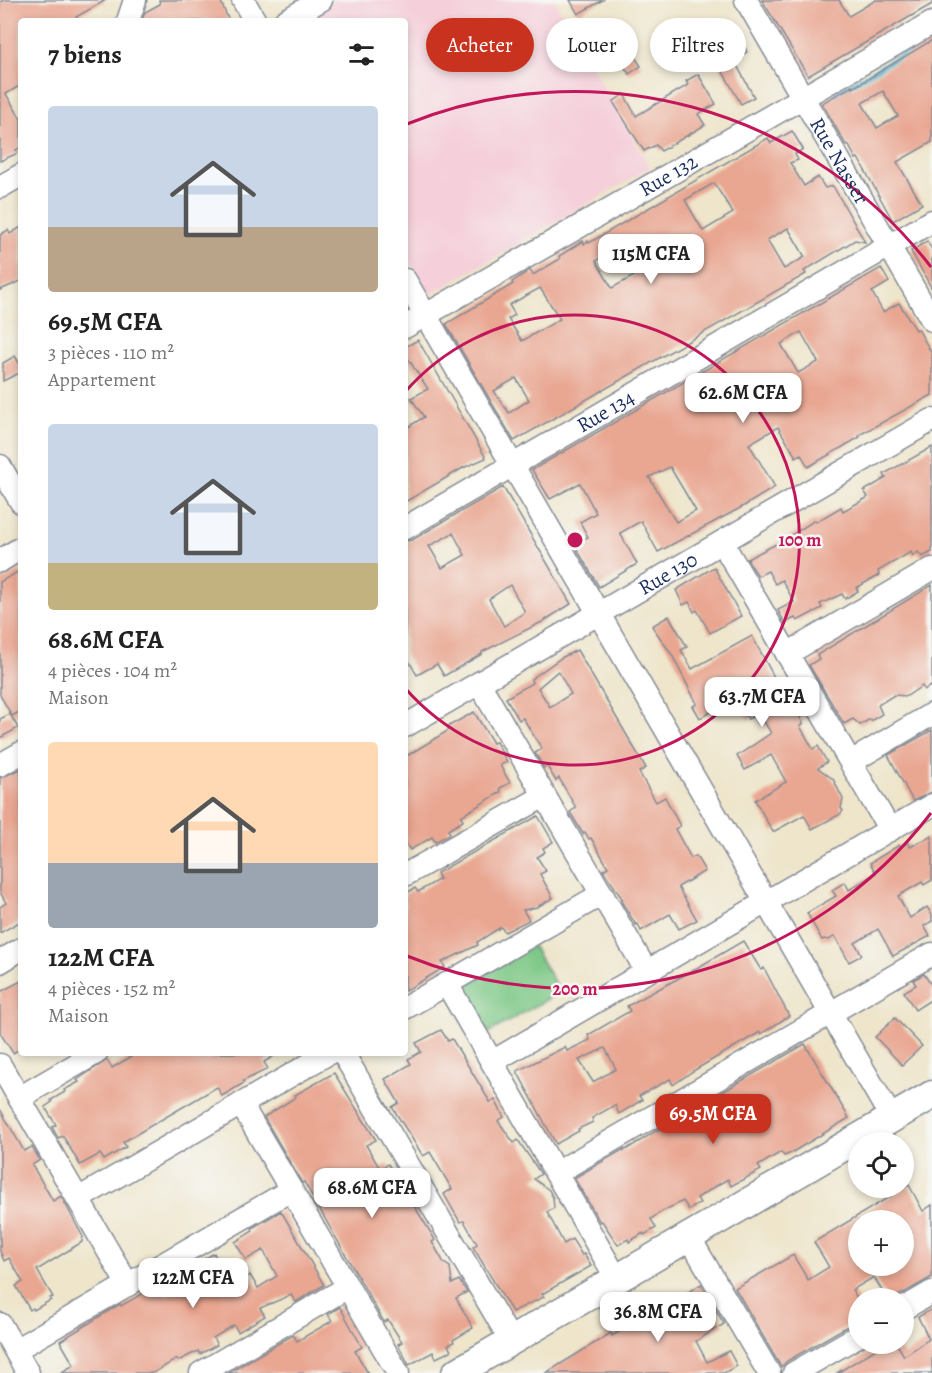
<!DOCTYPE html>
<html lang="fr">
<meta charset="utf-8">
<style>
:root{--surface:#fff;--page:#f2f2f2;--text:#222;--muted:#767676;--accent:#c8321e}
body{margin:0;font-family:Alegreya,serif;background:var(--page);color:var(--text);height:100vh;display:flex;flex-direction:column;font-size:22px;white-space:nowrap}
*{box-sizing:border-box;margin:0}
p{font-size:20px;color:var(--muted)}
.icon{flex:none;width:33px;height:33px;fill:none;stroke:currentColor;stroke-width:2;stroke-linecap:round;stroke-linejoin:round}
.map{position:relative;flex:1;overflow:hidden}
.drawer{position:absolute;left:18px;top:18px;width:390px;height:1038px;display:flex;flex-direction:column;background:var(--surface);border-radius:6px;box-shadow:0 3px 9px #0003}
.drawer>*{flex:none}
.guide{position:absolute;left:426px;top:18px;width:416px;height:54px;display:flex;gap:12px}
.tools{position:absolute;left:848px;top:1132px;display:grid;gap:12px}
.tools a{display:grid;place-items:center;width:66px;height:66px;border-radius:50%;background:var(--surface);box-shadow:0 3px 9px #0003;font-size:30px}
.price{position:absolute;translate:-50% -51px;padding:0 14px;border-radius:12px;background:#fff;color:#222;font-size:20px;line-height:39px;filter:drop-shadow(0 2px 3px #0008)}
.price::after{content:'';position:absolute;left:50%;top:36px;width:18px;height:14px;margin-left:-9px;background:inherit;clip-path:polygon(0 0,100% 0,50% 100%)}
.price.on{background:var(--accent);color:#fff}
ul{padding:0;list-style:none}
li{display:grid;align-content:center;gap:12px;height:318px;padding:0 30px}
li span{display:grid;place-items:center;height:186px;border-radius:6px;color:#555}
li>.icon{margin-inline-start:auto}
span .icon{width:108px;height:108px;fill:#fffc;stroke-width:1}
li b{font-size:26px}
h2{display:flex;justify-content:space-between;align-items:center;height:72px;padding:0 30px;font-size:26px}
.tag{padding:0 21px;border-radius:27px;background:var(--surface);box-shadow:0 3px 9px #0003;font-size:21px;line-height:54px}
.tag.on{background:var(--accent);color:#fff}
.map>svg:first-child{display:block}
.built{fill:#f5cfda}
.green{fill:#7bc785;stroke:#4b7b72;stroke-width:1.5}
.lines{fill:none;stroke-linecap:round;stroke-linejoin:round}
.stream{stroke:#55b3d3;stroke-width:4.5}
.building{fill:#e9a691;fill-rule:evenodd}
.minor-casing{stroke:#848a94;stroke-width:25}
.major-casing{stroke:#848a94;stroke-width:31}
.minor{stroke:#fff;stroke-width:22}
.major{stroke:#fff;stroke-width:28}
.ring{fill:none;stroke:#c2185b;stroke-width:3}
.labels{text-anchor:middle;stroke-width:5;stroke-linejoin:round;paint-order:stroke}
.street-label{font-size:21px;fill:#1b2f5e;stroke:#f6f6f2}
.centre{fill:#c2185b;stroke:#f6f6f2;stroke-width:3}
.ring-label{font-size:18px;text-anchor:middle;font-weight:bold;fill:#c2185b;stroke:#f6f6f2;stroke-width:5;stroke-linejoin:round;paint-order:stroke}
</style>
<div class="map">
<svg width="932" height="1373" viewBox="0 0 932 1373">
<rect width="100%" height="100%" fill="#f6f6f2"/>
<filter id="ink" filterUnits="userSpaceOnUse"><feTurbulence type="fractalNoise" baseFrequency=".0167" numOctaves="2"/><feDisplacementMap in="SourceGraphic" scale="12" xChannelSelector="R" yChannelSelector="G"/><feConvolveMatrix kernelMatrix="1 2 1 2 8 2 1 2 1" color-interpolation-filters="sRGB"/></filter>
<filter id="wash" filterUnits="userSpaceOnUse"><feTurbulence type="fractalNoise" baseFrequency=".008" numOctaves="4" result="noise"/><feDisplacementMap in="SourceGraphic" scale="24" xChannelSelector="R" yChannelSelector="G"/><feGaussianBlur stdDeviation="1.35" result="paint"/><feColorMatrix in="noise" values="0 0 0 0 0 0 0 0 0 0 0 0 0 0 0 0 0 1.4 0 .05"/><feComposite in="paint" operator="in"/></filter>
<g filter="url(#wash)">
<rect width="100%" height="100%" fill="#eee5cb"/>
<!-- built -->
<polygon class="built" points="333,0 554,0 650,168 429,295 405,254 405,21 298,21"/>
<!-- green -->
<polygon class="green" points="533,946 560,992 488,1033 462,987"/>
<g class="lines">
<!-- stream -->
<polyline class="stream" points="836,93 932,37"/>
</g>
<g id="blocks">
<!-- building -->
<g class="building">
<polygon points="4,0 106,0 76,17 78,21 21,21 21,85 6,94 21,119 21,147 16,150 18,153 0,161 0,2"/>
<polygon points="159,0 220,0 229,21 142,21 145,12 160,4"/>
<polygon points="570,0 603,0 578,14"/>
<polygon points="762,0 839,0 849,16 876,0 932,0 932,4 808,76"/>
<polygon points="741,39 747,52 734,60 754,97 741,104 714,56"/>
<path d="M932 40V142L897 162 922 204 893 221 858 158 856 159 848 144 846 145 822 103 852 86 853 88ZM883 91 898 116 877 128 862 103Z"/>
<polygon points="631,51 641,66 629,74 619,59"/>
<polygon points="698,74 716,104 698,114 705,125 661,151 656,145 644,151 613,102 624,94 636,116 688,85 686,81"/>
<path d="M792 131 803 149 795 154 798 160 790 163 804 186 818 177 825 188 833 186 865 242 855 240 804 271 806 274 514 441 446 324 513 284 512 282 530 270 533 275 560 259 559 256 583 241 584 244 588 241 589 243 768 138 771 143ZM714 183 733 213 703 231 685 200ZM788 228 805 257 784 269 767 240ZM618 248 634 276 612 288 596 261ZM540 288 560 319 522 341 508 319 515 315 509 305ZM516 378 529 400 509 413 494 391Z"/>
<polygon points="21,227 21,281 0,290 0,235 8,230 10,234"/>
<polygon points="927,241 932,250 932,289 911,251"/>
<path d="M881 268 889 282 872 292 883 312 899 303 916 330 918 329 932 354V395L859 435 860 437 808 467 801 454 796 457 778 427 749 444 775 487 744 506 658 552 641 521 620 533 637 564 599 587 574 544 588 537 580 522 596 513 580 483 550 499 532 470ZM801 332 818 362 798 373 781 344ZM670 467 696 511 676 522 649 477Z"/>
<polygon points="418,340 486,458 463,468 405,502 405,429 424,417 411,398 428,389 405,354 405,347"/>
<polygon points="15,356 21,366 21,372 3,381 3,363"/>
<polygon points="932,447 932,552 922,557 918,552 913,556 911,552 878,571 879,575 856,588 858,591 845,599 842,594 820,604 822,608 797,621 795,618 785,623 778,610 794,602 782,580 775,584 768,571 758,576 747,559 784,540 815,520 816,522 841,507 843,511 865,499 868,497 864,491 886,478 884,474"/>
<path d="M503 487 571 604 542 622 482 652V654L444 676 437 664 417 675 405 654V541L412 540ZM453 533 465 555 442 568 429 546ZM510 585 525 612 504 626 489 599Z"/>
<polygon points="714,567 741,616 710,633 697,610 694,612 689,602 683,605 676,590"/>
<polygon points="21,570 21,711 12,716 0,695 0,582"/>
<polygon points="932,585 932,685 924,690 922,686 907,696 894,695 878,705 882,714 871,721 870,719 860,725 853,719 844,724 809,665 819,659 817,655"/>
<polygon points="669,616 687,647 681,650 692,669 752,636 775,679 771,681 786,704 791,701 801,716 800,717 803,724 800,726 813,749 818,746 827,762 818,768 833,779 843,799 841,808 843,811 839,815 812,829 804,815 773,832 755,800 786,782 771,755 745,770 737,756 771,733 759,713 748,719 736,698 700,718 693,706 697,704 672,655 652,626"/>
<path d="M577 650 646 768 639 772 656 802 665 797 680 826 675 829 691 858 696 856 705 871 678 887 697 920 679 929 670 914 641 931 638 924 636 925 621 901 623 900 603 870 608 867 591 838 589 839 585 832 583 834 570 812 576 808 559 778 556 781 547 766 544 768 535 753 542 749 523 718 519 720 506 698 532 683 531 679 561 658ZM558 671 571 694 550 707 538 688Z"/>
<polygon points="474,712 493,743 496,742 507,762 500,765 510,783 500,788 501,792 461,816 463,821 448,830 450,834 435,842 432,837 410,850 405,842 405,757 449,730 447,727"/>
<polygon points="10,714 18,728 0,738 0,719"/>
<polygon points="932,730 932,792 913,801 888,755"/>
<polygon points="21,769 21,921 0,933 0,907 6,903 0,892 0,778"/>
<polygon points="538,816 553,842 543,848 545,852 537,857 546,871 540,874 553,898 537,907 523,910 529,920 505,932 501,927 477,942 478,945 442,962 445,967 405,991 405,894 415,888 418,892 440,879 437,873"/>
<polygon points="932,836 932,880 924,885 922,882 898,896 910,918 927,907 932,915 932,921 924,926 930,936 893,956 878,929 855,943 862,955 849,962 835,936 829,940 824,939 822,940 807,913 836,896 832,890 845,882 849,890 876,873 870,863 899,845 900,847 908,843 910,847"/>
<path d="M743 941 761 970 764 968 789 1016 761 1034 760 1032 693 1071 673 1085 670 1079 639 1096 642 1100 619 1114 615 1105 592 1118 593 1122 578 1129 579 1131 556 1144 517 1071 565 1047 567 1051 590 1040 588 1035 630 1011 627 1006 690 972ZM605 1048 616 1069 593 1082 579 1060Z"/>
<polygon points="924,974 932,986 932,999 915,1010 904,992 916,985 913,980"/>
<polygon points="21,981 21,1048 13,1053 0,1033 0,992"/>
<polygon points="895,1018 922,1046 902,1065 875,1037"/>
<polygon points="441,1030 448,1041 452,1039 490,1102 495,1100 504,1117 498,1121 514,1143 518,1140 541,1174 534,1179 549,1190 553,1198 554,1208 547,1212 564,1244 572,1239 582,1255 584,1254 591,1266 542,1294 544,1297 512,1312 473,1247 477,1244 464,1221 460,1222 444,1194 452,1189 430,1152 423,1156 392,1107 399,1103 385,1079 411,1064 408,1059 421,1052 416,1043"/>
<polygon points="805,1044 849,1118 791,1153 784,1156 781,1152 758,1166 761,1170 731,1186 728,1179 721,1183 697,1198 700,1203 689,1210 683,1201 661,1212 651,1219 656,1228 644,1235 643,1233 629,1242 628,1239 618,1245 602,1221 600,1222 574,1178 624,1149 624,1151 667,1124 668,1126 695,1108"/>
<polygon points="137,1053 279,1053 264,1062 268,1069 243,1081 244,1083 222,1096 217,1087 123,1142 126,1147 104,1160 100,1154 80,1165 63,1136 58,1138 52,1127 56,1125 45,1107 52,1102 51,1100 65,1092 64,1090 79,1082 77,1080 107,1060 112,1068"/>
<polygon points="334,1073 376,1140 366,1145 380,1169 388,1164 431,1233 435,1240 432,1242 439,1254 444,1263 450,1267 452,1284 459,1280 467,1292 456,1298 473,1328 453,1340 454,1342 448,1345 451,1351 436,1358 433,1352 409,1365 398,1344 402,1342 388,1320 384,1322 304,1182 302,1183 264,1117 296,1097 295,1095"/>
<polygon points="0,1109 24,1151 32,1147 40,1160 32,1165 53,1201 61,1196 83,1237 82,1242 37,1270 53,1297 50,1298 51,1300 34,1310 33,1308 30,1310 16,1286 23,1282 9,1258 4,1261 0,1251"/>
<path d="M909 1185 923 1211 932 1205V1277L893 1299H887L874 1277 852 1290 858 1299V1320L787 1361 781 1367 735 1288 793 1255 808 1280 829 1267 814 1242ZM858 1221H903V1266H858Z"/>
<polygon points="281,1211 324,1285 296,1302 291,1295 260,1308 265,1316 238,1332 234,1325 213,1338 217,1345 200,1354 198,1351 178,1361 177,1359 153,1373 60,1373 74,1365 60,1341 120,1304 121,1306 159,1284 166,1296 186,1285 179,1273 184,1271 183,1268 195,1261 196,1264 214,1253 233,1286 250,1275 258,1288 277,1276 263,1250 246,1260 235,1242 253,1231 252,1228"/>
<polygon points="701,1284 724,1324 696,1341 707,1362 729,1351 737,1366 724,1373 546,1373 611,1333 612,1336 649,1314 648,1313 670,1300 671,1303"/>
<polygon points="340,1307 362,1347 355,1351 368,1373 228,1373 293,1335 297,1341 332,1321 328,1314"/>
<polygon points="932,1309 932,1373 837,1373 884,1344 888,1349 897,1344 904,1356 929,1339 918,1317"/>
</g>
</g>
</g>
<g filter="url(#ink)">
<use href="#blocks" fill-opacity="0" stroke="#848a94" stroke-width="1.5"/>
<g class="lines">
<!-- minor casing -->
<g class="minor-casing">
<g id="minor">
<polyline points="243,0 255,21"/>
<path id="s1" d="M746 0 932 320"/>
<polyline points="128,21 135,0"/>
<polyline points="285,21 321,0"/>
<polyline points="0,187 21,175"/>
<polyline points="405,280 892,1119"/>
<path id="s2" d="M405 327 932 23"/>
<polyline points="0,466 21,502"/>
<path id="s3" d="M405 528 932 221"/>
<polyline points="722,542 890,830"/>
<polyline points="0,561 21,548"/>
<polyline points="787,654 932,569"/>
<polyline points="479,683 647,972"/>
<path id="s4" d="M405 726 932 420"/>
<polyline points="851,762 932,714"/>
<polyline points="0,765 21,753"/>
<polyline points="405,875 544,796"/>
<polyline points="0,962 21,949"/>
<polyline points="447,984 617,1279"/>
<polyline points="405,1008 602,894"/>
<polyline points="343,1053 511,1341"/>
<polyline points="492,1062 932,805"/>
<polyline points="0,1065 128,1285"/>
<polyline points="19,1098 96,1053"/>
<polyline points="241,1104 398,1373"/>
<polyline points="556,1173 932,954"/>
<polyline points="78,1199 329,1053"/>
<polyline points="689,1237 769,1373"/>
<polyline points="903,1309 932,1292"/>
<polyline points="0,1324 28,1373"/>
<polyline points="15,1350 291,1190"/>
<polyline points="201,1373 348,1287"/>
<polyline points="794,1373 858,1336"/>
</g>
</g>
<!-- major casing -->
<g class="major-casing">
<polyline id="major" points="456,1373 932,1095"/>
</g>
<!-- minor -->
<use href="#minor" class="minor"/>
<!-- major -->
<use href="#major" class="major"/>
</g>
</g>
<!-- distance rings -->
<g class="ring">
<path d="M405 392A225 225 0 1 1 405 688"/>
<path d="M931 813A449 449 0 0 1 407 956M407 124A449 449 0 0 1 931 267"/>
</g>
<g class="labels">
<!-- street labels -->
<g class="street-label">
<text dy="7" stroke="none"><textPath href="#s1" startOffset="186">Rue Nasser</textPath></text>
<text dy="7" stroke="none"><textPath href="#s2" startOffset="304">Rue 132</textPath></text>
<text dy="7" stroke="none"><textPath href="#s3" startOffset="232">Rue 134</textPath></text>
<text dy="7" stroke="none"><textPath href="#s4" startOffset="304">Rue 130</textPath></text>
</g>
</g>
<circle cx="575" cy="540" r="9" class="centre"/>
<g class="ring-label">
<text x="800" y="546">100 m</text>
<text x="575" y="995">200 m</text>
</g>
</svg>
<div class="tools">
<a><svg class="icon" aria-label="locate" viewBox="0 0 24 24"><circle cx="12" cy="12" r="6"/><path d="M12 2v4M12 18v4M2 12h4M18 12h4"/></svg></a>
<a>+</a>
<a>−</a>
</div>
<b class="price" style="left:651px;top:285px">115M CFA</b>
<b class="price" style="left:743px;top:424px">62.6M CFA</b>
<b class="price" style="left:762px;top:728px">63.7M CFA</b>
<b class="price on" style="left:713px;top:1145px">69.5M CFA</b>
<b class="price" style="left:372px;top:1219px">68.6M CFA</b>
<b class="price" style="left:193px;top:1309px">122M CFA</b>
<b class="price" style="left:658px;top:1343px">36.8M CFA</b>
<div class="guide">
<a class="tag on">Acheter</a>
<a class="tag">Louer</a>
<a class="tag">Filtres</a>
</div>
<section class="drawer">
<h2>7 biens<svg class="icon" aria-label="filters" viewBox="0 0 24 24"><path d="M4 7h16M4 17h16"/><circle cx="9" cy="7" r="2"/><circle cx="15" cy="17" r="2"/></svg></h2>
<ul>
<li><span style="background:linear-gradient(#c9d6e8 65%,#b9a48a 0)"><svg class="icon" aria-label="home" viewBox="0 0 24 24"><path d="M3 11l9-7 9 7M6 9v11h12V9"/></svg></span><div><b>69.5M CFA</b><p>3 pièces · 110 m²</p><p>Appartement</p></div></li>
<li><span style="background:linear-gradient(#c9d6e8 75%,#c2b280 0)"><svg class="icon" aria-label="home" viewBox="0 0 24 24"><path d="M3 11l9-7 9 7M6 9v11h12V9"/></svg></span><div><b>68.6M CFA</b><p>4 pièces · 104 m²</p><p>Maison</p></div></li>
<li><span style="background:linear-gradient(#ffd9b3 65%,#9aa5b1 0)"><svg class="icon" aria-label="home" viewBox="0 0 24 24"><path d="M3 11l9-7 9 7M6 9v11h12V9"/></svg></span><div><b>122M CFA</b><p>4 pièces · 152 m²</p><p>Maison</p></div></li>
</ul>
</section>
</div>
